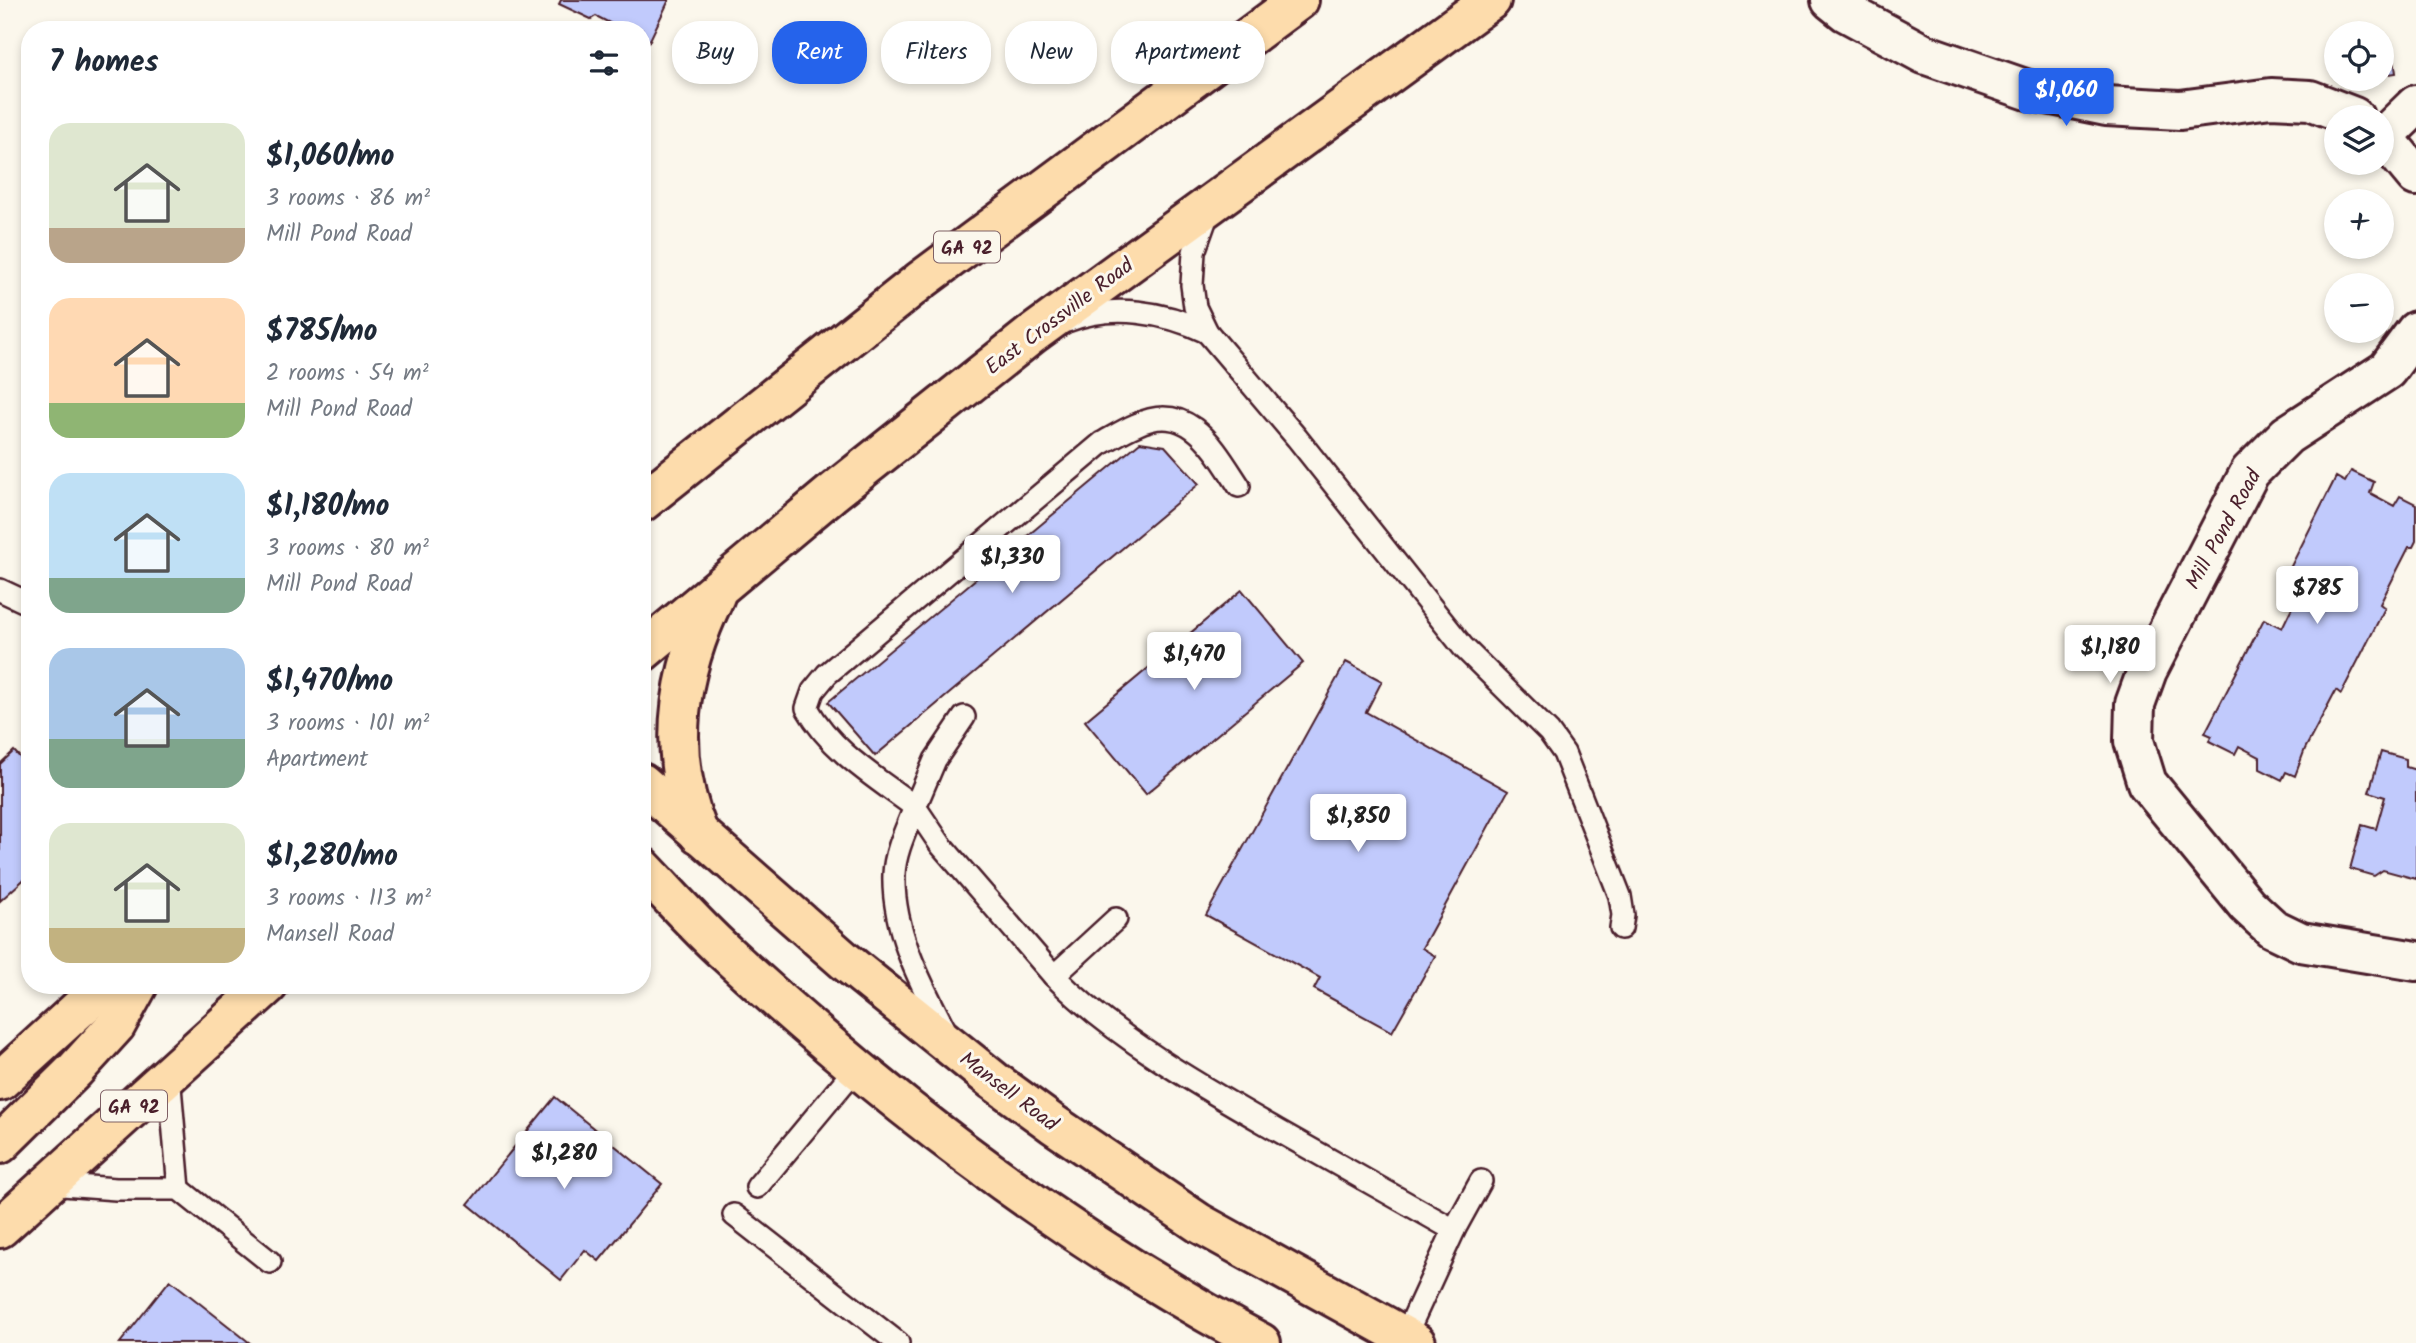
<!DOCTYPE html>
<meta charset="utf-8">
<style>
:root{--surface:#fff;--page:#f2f2f3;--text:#1f2937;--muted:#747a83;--accent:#2563eb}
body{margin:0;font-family:Kalam,sans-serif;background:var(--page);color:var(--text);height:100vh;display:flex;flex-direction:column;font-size:26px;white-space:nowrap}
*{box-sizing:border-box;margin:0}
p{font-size:23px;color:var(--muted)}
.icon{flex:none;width:38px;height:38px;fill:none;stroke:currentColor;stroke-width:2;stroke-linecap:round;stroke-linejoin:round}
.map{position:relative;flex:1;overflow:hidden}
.panel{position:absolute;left:21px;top:21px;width:630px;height:973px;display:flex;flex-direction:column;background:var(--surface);border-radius:28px;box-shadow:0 4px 10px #0003}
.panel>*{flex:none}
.banner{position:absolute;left:672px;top:21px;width:665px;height:63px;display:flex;gap:14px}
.tools{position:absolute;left:2324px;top:21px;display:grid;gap:14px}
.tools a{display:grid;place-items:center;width:70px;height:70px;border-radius:50%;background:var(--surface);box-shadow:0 4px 10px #0003;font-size:35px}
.price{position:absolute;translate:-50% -60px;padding:0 16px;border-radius:7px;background:#fff;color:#222;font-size:23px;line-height:46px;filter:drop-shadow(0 2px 4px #0008)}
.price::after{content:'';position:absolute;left:50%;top:42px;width:21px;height:16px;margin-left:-10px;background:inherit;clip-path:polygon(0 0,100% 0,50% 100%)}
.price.active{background:var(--accent);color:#fff}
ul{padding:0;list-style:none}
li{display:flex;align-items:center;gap:21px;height:175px;padding:0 28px}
li span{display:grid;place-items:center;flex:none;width:196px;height:140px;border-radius:21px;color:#555}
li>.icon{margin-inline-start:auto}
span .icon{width:84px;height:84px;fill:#fffc;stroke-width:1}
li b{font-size:30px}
h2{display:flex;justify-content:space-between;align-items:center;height:84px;padding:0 28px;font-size:30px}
.chip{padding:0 24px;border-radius:28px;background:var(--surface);box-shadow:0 4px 10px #0003;font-size:24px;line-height:63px}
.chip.active{background:var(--accent);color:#fff}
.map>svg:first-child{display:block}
.building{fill:#c1cafc;stroke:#4a1f2b;stroke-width:2}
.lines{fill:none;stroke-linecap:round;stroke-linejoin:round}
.lane-casing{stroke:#4a1f2b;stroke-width:26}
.street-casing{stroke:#4a1f2b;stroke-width:44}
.primary-casing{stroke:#4a1f2b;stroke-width:44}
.lane{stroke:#fbf7ec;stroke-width:21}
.street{stroke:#fbf7ec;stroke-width:38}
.primary{stroke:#fddcac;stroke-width:38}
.labels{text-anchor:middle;stroke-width:6;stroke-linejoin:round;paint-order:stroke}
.shield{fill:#fbf7ec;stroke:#7f6065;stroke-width:2}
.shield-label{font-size:19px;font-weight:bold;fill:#4a1f2b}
.street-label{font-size:21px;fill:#4a1f2b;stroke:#fbf7ec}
</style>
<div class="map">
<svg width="2416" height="1343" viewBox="0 0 2416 1343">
<rect width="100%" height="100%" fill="#fbf7ec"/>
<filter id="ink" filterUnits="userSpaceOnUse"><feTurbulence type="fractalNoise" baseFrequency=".0143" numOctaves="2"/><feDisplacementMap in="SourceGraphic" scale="14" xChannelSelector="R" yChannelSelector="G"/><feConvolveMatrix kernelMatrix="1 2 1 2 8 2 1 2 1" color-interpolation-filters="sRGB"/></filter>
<g filter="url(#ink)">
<!-- building -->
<g class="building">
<polygon points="561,0 669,0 649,42 642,39 642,30 623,30 596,16 591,19 559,4"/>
<polygon points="2393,52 2396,73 2382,75 2382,53"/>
<polygon points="1140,442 1165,446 1199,484 875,756 828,702"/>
<polygon points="2351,471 2374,482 2370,493 2394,506 2400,496 2416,504 2416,541 2413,547 2409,547 2380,604 2385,608 2341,694 2336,690 2305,749 2295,776 2286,772 2282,780 2260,769 2260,757 2239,746 2235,754 2209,741 2212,736 2205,733 2264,619 2282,628 2298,595 2281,586 2336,477 2345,482"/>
<polygon points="1242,590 1303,663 1146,794 1085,721"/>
<polygon points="1346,662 1382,681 1366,712 1508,791 1422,948 1435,956 1392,1032 1314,989 1320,978 1206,915"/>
<polygon points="14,751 30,768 30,874 0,901 0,764"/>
<polygon points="2381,752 2406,759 2406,767 2416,770 2416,879 2383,870 2374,876 2350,869 2362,825 2376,829 2385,797 2369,792"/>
<polygon points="555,1097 662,1184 599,1261 585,1250 561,1280 468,1204"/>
<polygon points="170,1280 250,1343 120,1343"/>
</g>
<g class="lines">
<!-- lane casing -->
<g class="lane-casing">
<g id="lane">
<polyline points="1209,210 1194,252 1192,285 1195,307 1207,332 1297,438 1463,647 1549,732 1564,753 1620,896 1623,915 1621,928"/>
<path d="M1067 321C1112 303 1165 312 1207 332"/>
<polyline points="0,590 30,604"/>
<path d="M964 717 935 760 915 807 940 844 1054 976C1115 1038 1202 1087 1277 1130 1336 1163 1395 1197 1454 1230L1402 1343"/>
<polyline points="1054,976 1116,919"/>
<path d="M946 1032C921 984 892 930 894 874 895 851 907 828 915 807 875 777 832 752 807 708L813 691 827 674 1102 443C1113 437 1124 430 1136 425 1189 400 1214 448 1239 486"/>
<polyline points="169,1075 179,1189"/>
<polyline points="49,1184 116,1189 179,1189 270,1262"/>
<polyline points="757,1187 856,1068"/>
<polyline points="734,1215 898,1343"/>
<polyline points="1454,1230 1481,1181"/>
</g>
</g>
<!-- street casing -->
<g class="street-casing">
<g id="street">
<polyline points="1831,0 1846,12 1924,54 2028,90 2106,106 2180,110 2271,98 2310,100 2354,117"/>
<polyline points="2382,135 2416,176"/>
<polyline points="2384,136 2416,105"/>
<polyline points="2416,331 2387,370 2287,435 2250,472 2147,671 2135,704 2134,741 2147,783 2247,905 2272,928 2301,942 2416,961"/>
</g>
</g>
<!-- primary casing -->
<g class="primary-casing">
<g id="primary">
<polyline points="642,502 920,281 1299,0"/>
<polyline points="642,652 831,494 1031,335 1491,0"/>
<polyline points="642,783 845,961 994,1081 1053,1124 1199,1223 1416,1343"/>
<path d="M699 834C665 753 677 674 715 596"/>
<path d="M642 867C670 896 697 927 727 954 889 1104 1066 1239 1261 1343"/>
<polyline points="0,1081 105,985"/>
<polyline points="0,1144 75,1070 116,1025 138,985"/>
<polyline points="0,1228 268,985"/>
</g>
</g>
<!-- lane -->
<use href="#lane" class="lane"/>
<!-- street -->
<use href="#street" class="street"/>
<!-- primary -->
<use href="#primary" class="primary"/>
</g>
</g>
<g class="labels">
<!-- shield labels -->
<g class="shield">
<rect x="934" y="231.5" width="66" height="31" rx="5"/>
<rect x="101" y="1090.5" width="66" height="31" rx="5"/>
</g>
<g class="shield-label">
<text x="967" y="254">GA 92</text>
<text x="134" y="1113">GA 92</text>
</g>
<!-- street labels -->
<g class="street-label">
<text transform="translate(1059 316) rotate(-37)" y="7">East Crossville Road</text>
<text transform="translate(2223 529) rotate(-61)" y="7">Mill Pond Road</text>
<text transform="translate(1009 1091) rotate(37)" y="7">Mansell Road</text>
</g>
</g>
</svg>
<div class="tools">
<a><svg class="icon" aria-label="locate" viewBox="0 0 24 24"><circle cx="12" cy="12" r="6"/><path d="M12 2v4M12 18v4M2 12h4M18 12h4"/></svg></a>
<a><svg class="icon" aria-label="layers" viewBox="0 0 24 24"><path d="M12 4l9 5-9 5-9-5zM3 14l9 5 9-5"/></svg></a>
<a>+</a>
<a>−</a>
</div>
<b class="price active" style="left:2066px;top:128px">$1,060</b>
<b class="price" style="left:1012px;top:595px">$1,330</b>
<b class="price" style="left:2317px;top:626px">$785</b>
<b class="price" style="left:2110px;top:685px">$1,180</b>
<b class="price" style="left:1194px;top:692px">$1,470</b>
<b class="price" style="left:1358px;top:854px">$1,850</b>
<b class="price" style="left:564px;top:1191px">$1,280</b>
<div class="banner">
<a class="chip">Buy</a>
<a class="chip active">Rent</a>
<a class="chip">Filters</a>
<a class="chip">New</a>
<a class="chip">Apartment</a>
</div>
<section class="panel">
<h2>7 homes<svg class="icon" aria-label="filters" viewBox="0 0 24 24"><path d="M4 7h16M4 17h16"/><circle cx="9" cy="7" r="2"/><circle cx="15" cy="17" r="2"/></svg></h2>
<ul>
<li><span style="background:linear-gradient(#dfe7d0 75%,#b9a48a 0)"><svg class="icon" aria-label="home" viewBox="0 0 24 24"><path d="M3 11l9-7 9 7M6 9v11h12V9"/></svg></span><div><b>$1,060/mo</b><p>3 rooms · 86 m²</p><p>Mill Pond Road</p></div></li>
<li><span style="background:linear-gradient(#ffd9b3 75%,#8fb573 0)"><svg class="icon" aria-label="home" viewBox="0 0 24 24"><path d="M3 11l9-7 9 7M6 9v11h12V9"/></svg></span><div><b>$785/mo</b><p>2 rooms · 54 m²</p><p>Mill Pond Road</p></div></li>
<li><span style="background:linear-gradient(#bfe0f5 75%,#7fa58c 0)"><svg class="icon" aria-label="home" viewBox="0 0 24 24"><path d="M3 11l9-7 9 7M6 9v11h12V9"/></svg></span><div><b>$1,180/mo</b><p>3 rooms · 80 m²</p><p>Mill Pond Road</p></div></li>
<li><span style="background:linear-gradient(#a9c7e8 65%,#7fa58c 0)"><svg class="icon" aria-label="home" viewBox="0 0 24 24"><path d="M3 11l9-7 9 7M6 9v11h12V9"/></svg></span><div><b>$1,470/mo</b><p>3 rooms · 101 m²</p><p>Apartment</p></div></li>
<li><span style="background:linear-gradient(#dfe7d0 75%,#c2b280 0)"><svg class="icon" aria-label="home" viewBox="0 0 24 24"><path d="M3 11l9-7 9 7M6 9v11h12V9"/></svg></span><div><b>$1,280/mo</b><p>3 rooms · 113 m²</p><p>Mansell Road</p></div></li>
</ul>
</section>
</div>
